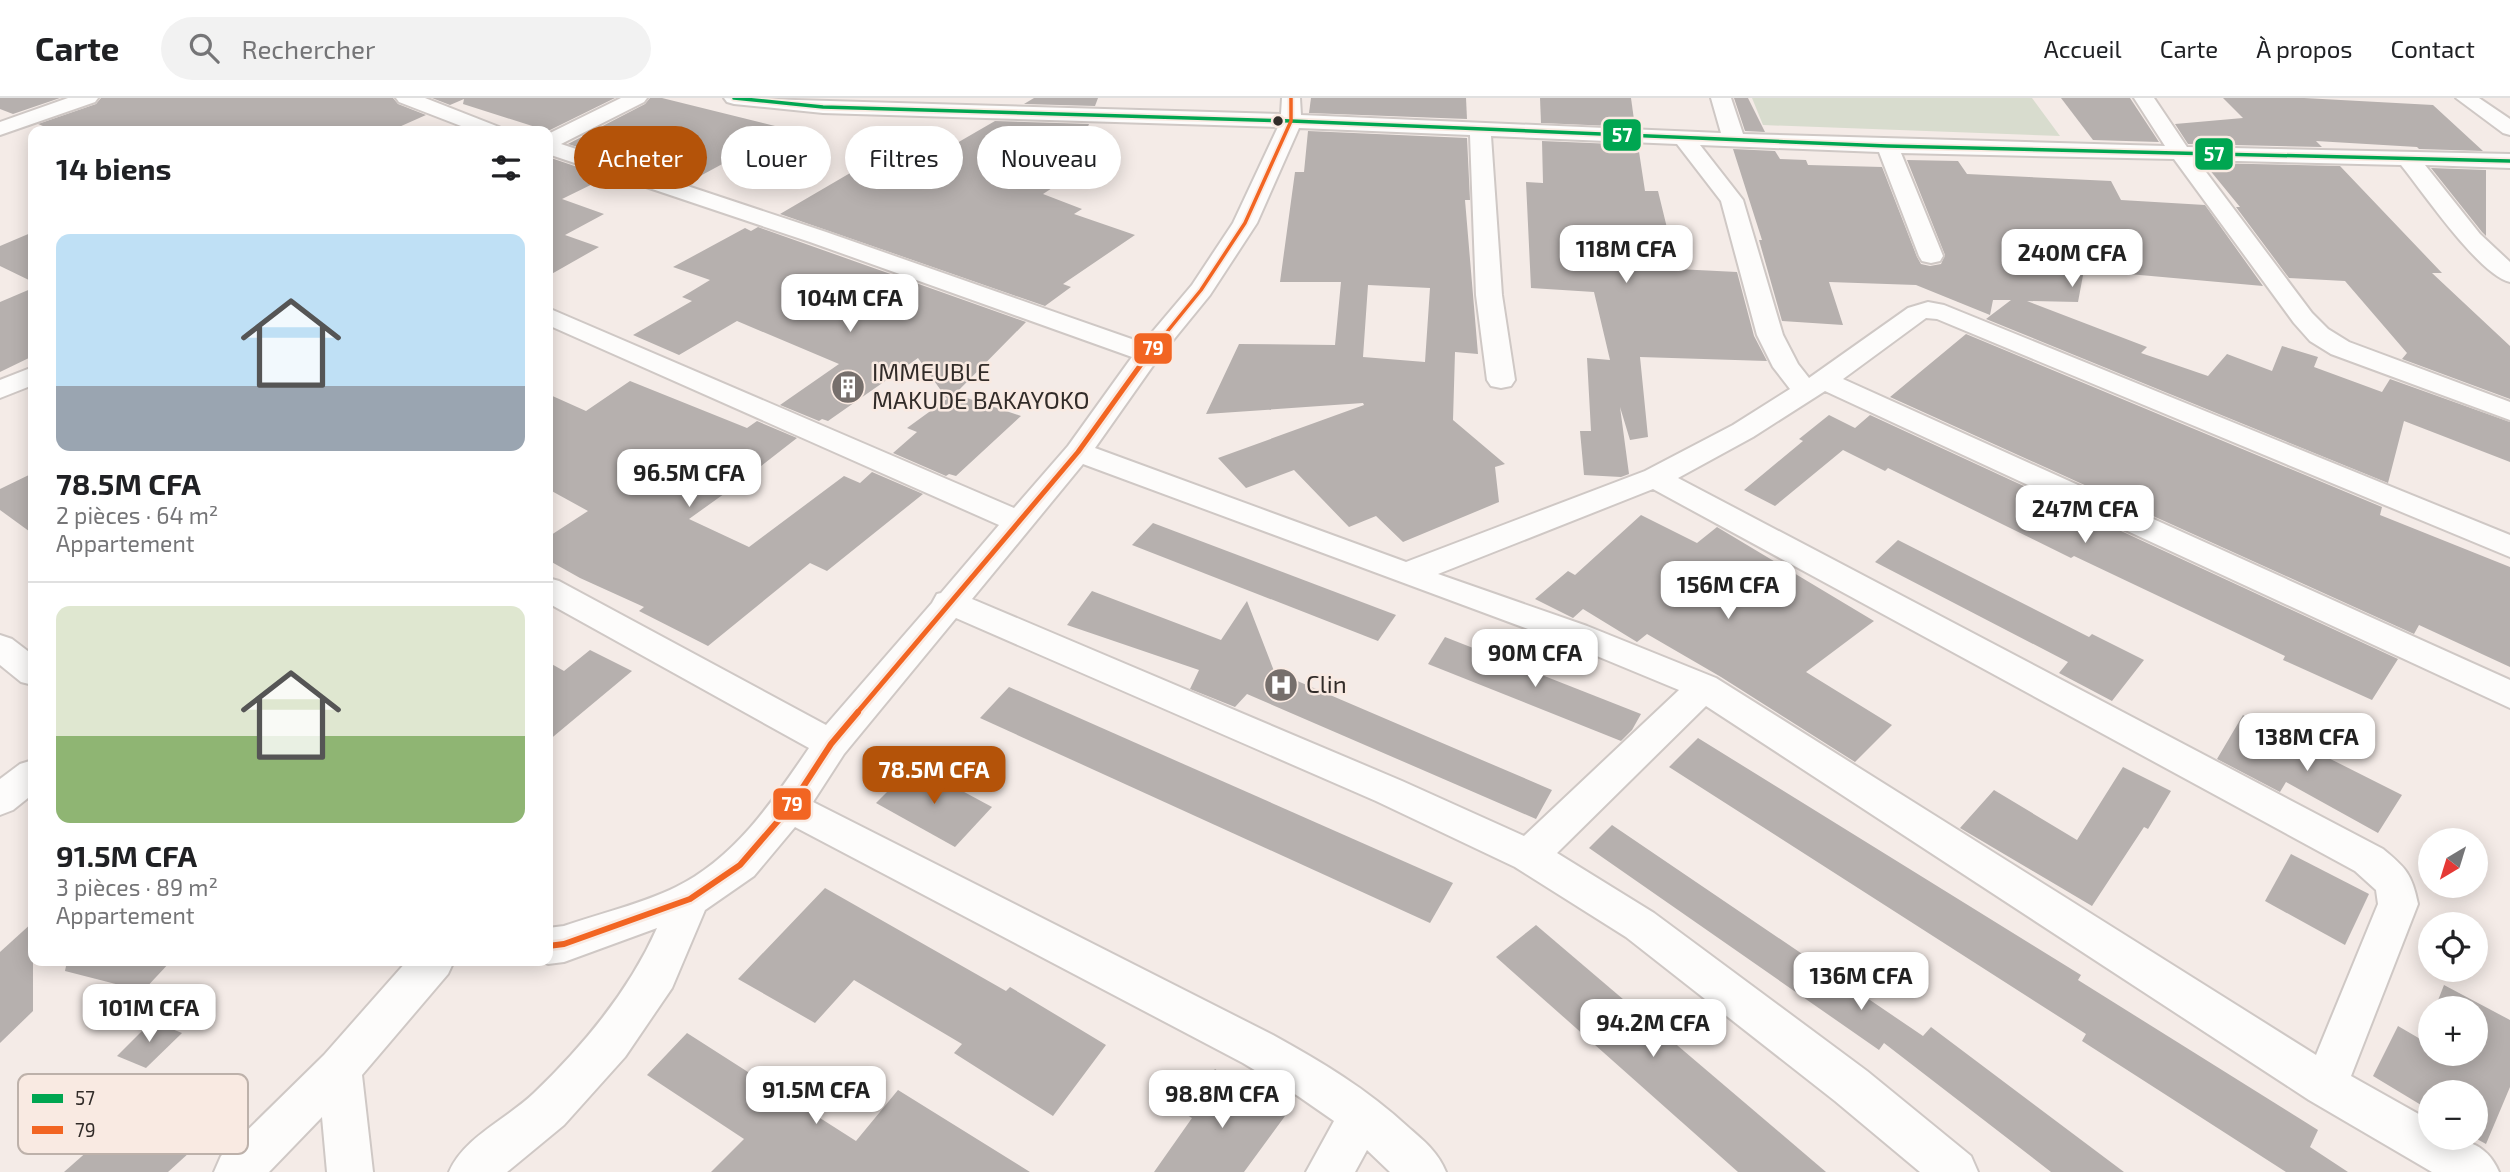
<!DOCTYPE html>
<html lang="fr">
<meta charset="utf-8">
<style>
:root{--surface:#fff;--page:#f2f2f2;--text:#202124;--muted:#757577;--line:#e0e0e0;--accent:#b45309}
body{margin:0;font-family:"Exo 2",sans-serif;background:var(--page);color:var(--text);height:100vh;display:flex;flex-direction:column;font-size:26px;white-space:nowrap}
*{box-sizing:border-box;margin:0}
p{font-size:23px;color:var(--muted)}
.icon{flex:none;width:38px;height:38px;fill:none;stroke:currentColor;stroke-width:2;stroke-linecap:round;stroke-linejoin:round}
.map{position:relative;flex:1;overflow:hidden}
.side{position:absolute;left:28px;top:28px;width:525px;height:840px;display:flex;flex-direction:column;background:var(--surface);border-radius:14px;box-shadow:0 4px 18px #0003}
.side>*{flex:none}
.banner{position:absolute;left:574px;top:28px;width:665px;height:63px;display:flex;gap:14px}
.needle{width:46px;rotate:218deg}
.controls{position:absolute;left:2418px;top:730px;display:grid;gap:14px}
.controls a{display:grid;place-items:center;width:70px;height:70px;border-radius:50%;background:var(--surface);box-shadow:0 4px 18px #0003;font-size:35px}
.price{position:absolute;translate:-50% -60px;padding:0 16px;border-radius:14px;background:#fff;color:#222;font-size:23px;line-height:46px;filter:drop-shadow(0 2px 4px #0008)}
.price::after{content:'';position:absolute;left:50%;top:42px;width:21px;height:16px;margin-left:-10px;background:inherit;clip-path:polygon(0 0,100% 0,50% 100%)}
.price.current{background:var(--accent);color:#fff}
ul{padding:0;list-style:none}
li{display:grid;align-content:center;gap:14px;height:371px;padding:0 28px}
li+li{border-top:2px solid var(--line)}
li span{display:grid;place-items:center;height:217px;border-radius:14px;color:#555}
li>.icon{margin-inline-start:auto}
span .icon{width:126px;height:126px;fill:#fffc;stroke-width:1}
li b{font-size:30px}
h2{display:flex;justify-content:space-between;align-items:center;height:84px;padding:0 28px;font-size:30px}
.pill{padding:0 24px;border-radius:32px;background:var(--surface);box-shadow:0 4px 18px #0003;font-size:24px;line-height:63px}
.pill.current{background:var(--accent);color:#fff}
header{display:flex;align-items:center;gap:42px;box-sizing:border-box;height:98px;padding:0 35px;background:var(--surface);border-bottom:2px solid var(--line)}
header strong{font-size:33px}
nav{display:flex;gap:38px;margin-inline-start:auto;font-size:24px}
.search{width:490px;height:63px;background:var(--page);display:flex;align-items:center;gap:18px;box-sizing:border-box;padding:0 24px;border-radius:38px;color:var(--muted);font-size:26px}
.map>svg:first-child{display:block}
.green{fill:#d8dcce}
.building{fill:#b6b0ae;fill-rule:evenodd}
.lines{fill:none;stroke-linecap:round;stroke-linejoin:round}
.minor-casing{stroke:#cfc8c5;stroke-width:4}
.minor{fill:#fdfcfb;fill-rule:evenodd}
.bus-1-casing{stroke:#f9eae2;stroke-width:7}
.bus-2-far2-casing{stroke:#f9eae2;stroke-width:7}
.bus-2-far1-casing{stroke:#f9eae2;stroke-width:10}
.bus-2-casing{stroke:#f9eae2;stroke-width:11}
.bus-1{stroke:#00a651;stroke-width:3.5}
.bus-2-far2{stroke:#f26522;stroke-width:3.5}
.bus-2-far1{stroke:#f26522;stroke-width:5}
.bus-2{stroke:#f26522;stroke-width:6}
.bus-dot{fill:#322c29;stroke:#f9eae2;stroke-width:2.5}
.labels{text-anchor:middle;stroke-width:5;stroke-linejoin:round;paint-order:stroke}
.poi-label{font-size:24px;fill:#322c29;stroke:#f9eae2;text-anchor:start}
.key{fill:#f9eae2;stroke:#bdb1aa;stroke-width:2}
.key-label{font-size:19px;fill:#322c29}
.line-badge{stroke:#f9eae2;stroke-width:2.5}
.badge-label{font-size:19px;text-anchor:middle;font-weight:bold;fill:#fff}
</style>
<header>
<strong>Carte</strong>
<div class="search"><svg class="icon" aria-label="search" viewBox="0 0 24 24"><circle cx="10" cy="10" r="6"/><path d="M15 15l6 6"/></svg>Rechercher</div>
<nav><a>Accueil</a><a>Carte</a><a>À propos</a><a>Contact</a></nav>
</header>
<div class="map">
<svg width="2510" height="1074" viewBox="0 0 2510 1074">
<rect width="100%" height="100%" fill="#f4ebe7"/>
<!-- green -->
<polygon class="green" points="1752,0 2032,0 2060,38 1763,27"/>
<!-- building -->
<g class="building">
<polygon points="0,0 60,0 13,16 0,11"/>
<polygon points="101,0 393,0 398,6 426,17 390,33 55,33 38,26 96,6"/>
<polygon points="432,0 615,0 548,33 463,6 464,1 450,7"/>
<polygon points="650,0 662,0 787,31 689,84 568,46 645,6"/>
<polygon points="1034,0 1098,0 1095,8 1024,6"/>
<polygon points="1311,0 1466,0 1467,21 1309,15"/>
<polygon points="1540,0 1631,0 1635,29 1541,25"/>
<polygon points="1734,0 1748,0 1765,34 1745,33"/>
<polygon points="2061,0 2130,0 2159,44 2093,42"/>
<polygon points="2223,0 2304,0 2433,7 2483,53 2419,51 2417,49 2316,43 2322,49 2188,46 2175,26 2243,20"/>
<polygon points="995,23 1089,26 1081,46 1107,54 1043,96 1082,111 1074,116 1135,137 1063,186 1071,189 1045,208 780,116 857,71 890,81 909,70 912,71"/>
<path d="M1308 33 1467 40 1470 102H1465L1478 256 1455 254 1453 322 1505 366 1495 369 1499 404 1403 444 1376 418 1349 429 1294 372 1246 390 1218 360 1364 307 1363 305 1206 316 1239 246 1335 247 1341 184H1280L1295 74H1304ZM1368 187 1430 190 1425 264 1363 259Z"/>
<polygon points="1542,43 1638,47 1645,93 1658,93 1677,171 1737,174 1754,238 1767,263 1640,259 1648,339 1630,342 1620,309 1629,376 1621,379 1584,377 1580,333 1591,333 1587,260 1610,262 1594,194 1531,190 1526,84 1543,85"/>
<polygon points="1733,51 1775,53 1780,61 1806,62 1808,67 1882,69 1917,159 1921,166 1930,168 1941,166 1945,157 1907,62 1958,63 1967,76 2111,83 2121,102 2205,107 2263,188 2084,172 2078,204 2027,203 2147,249 2141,255 2208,278 2227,256 2272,273 2282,248 2318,259 2314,269 2382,294 2390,281 2510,324 2510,364 2404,323 2388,385 1986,221 2011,202 1993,202 1990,217 1916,187 1829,184 1843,227 1782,223 1759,142 1762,142"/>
<polygon points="548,59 607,79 562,101 604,116 565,137 599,149 548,178"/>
<polygon points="2204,65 2340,68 2442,175 2432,175 2510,248 2510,301 2402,261 2407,255 2345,183 2289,180 2236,109 2240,109"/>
<polygon points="2431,70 2486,72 2486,138 2482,134"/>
<polygon points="758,129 1026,224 955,296 1021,318 956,378 949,376 946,378 893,355 917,334 907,330 947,301 918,260 828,323 822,321 819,323 780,307 839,266 737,223 679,257 633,237 692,203 682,199 710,182 673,169 745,130 751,133"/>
<polygon points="33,134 33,184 0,168 0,148"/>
<polygon points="33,190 33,258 0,274 0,204"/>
<polygon points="1966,236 2382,409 2380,417 2510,469 2510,569 2419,527 2414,536 1890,299"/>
<polygon points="630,283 747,330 757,323 797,340 742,383 689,421 749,449 844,378 860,385 872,374 923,396 827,473 810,465 708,548 639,513 644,509 580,480 548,462 548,439 588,413 548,391 548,296 586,313"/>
<polygon points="1829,317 1855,330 1870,317 2398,561 2372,602 2283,562 2285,558 2074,458 2071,460 1888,370 1885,373 1843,352 1775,408 1744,392 1803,343 1799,341"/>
<polygon points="33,375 33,436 0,412 0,391"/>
<polygon points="1641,417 1697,445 1717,429 1874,523 1806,574 1892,627 1855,664 1721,579 1647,536 1637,544 1583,511 1573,520 1535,501 1568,473 1575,477"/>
<polygon points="1153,425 1396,517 1378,543 1132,447"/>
<polygon points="1898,442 2089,539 2092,536 2144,562 2112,603 2059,575 2068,564 1875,464"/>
<polygon points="1092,493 1221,542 1247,503 1274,573 1552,692 1536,721 1247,596 1235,609 1190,591 1199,572 1067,527"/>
<polygon points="1445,539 1641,616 1632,632 1621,643 1428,566"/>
<polygon points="590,552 632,573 548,643 548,564 564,573"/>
<polygon points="1009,589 1453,785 1430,825 980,620"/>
<polygon points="2243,617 2402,697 2378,735 2286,684 2280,694 2217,661"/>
<polygon points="1698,640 2081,877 2078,882 2318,1032 2310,1049 2348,1074 2286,1074 2082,943 2086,936 1669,669"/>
<polygon points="914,667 992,709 955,749 876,705"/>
<polygon points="2123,669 2171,693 2148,731 2144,729 2092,808 1960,730 1994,692 2077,742"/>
<polygon points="1612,727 1923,938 1931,929 2124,1074 2051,1074 1884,945 1879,952 1589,750"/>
<polygon points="2291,756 2369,796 2345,847 2265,803"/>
<polygon points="825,790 1006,893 1010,889 1106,947 1053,1018 954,955 962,946 854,882 815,925 738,881"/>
<polygon points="33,824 33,913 0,945 0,854"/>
<polygon points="1536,827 1826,1074 1738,1074 1496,859"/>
<polygon points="67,863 171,863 143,893 65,873"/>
<polygon points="2444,887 2510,922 2510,989 2486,1046 2475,1040 2476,994 2431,994 2431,1013 2373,978 2398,928 2422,942 2431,921 2431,956 2476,956 2476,910 2435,910"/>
<polygon points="152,923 182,935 146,970 117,958"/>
<polygon points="687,935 856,1043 898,992 1030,1074 711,1074 744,1041 647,977"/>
<polygon points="1215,971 1285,1018 1244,1074 1154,1074 1192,1020 1182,1014"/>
<polygon points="132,1014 190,1054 168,1074 64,1074"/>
</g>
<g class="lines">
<!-- minor casing -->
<g class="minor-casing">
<g id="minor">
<polygon points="68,0 98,0 95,4 0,37 0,24"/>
<polygon points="396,0 425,0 499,29 503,33 474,33 399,4"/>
<path d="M621 0H647L644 4 561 46 826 134 1143 245 1192 187 1233 125 1278 29 823 15 734 6 727 4 724 0 1281 16 1282 0H1300L1301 17 1721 35 1711 0H1731L1743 36 2165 48 2134 0H2154L2187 49 2510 56V70L2425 67 2480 136 2510 164V184C2479 177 2423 94 2401 67L2197 62 2312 215 2328 231 2349 244 2510 304V322L2331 256 2310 243 2294 225 2174 61 1901 55 1943 158 1940 163 1931 165 1922 163 1919 158 1879 54 1700 47 1743 102 1783 237 1798 266 1809 280 1908 210 1928 204 1944 207 2510 437V459L1937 221 1926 220 1843 281 2510 582V610L1825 293 1753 339 1678 380 2383 751C2406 770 2412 776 2418 806L2351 978 2431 1023V1040C2461 1040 2486 1043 2499 1074H2432L2309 1002 1706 608 1557 755 1654 815 1867 973 1971 1058 1978 1074H1920L1835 1003 1626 839 1515 769 1376 703 956 520 844 656 813 704 1273 937C1322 964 1367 991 1408 1029 1424 1043 1438 1054 1446 1074H1390L1367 1052 1355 1074H1306L1334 1023 1298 998 1243 965 795 729 754 778 705 812 672 890 625 959 564 1027 507 1074H449C464 1039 507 1021 534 995 584 947 629 893 657 830L564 864 548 866 540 863H548V830L564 828C599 816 644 805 676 789 735 760 773 703 809 650L548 505V480L559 483 826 627 932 505 937 496 941 495 999 427 548 227V210L1014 410 1068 348 1132 259 810 144 548 56V36ZM1299 30 1470 37 1476 197 1487 282 1491 288 1501 290 1511 288 1515 282 1502 197 1491 38 1677 46 1721 103 1757 237 1773 269 1790 291 1733 327 1645 373 1406 464 1095 350 1157 262 1210 197 1257 125ZM1083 366 1563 544 1679 592 1524 738 1402 683 972 501ZM1653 391 2355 773 2376 792 2378 806 2316 957 1716 580 1587 528 1438 476Z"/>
<polygon points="2456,0 2479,0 2510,21 2510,37 2503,35"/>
<polygon points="33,269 33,287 0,300 0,282"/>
<polygon points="0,537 12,541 33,557 33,587 21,584 0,567"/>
<polygon points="33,662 33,696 13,712 0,717 0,681 20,666"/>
<polygon points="407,863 454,863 448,876 362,977 373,1074 327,1074 322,1019 269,1074 214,1074 221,1058 324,957"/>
</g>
</g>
<!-- minor -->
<use href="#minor" class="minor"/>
<!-- bus-1 casing -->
<g class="bus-1-casing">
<polyline id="bus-1" points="734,0 823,9 1291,23 1887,48 2510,63"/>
</g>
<!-- bus-2-far2 casing -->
<g class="bus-2-far2-casing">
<polyline id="bus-2-far2" points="1140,267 1201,192 1245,125 1291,23 1291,0"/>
</g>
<!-- bus-2-far1 casing -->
<g class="bus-2-far1-casing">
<polyline id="bus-2-far1" points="856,616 1078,354 1142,265"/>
</g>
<!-- bus-2 casing -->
<g class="bus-2-casing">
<polyline id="bus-2" points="548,848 564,846 690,801 740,767 790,709 831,646 858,614"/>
</g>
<!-- bus-1 -->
<use href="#bus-1" class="bus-1"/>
<!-- bus-2-far2 -->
<use href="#bus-2-far2" class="bus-2-far2"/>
<!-- bus-2-far1 -->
<use href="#bus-2-far1" class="bus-2-far1"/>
<!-- bus-2 -->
<use href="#bus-2" class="bus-2"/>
</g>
<!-- icons -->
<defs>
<g id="building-disc" transform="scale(1.75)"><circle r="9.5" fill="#766f6c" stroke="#f9eae2"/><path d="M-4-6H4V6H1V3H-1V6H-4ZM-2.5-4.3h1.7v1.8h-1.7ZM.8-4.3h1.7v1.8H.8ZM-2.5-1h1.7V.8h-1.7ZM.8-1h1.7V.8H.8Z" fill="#fff"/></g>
<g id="hospital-disc" transform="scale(1.75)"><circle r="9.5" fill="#766f6c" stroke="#f9eae2"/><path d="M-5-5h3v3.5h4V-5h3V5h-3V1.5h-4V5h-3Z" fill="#fff"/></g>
</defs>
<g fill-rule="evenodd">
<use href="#building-disc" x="848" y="289"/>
<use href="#hospital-disc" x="1281" y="587"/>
</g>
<!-- markers -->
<circle class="bus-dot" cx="1278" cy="23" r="6"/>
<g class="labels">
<!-- poi labels -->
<g class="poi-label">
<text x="872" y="283">IMMEUBLE<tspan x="872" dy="28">MAKUDE BAKAYOKO</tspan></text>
<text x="1306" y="595">Clin</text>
</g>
</g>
<!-- legend -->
<rect x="18" y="976" width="230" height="80" rx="10" class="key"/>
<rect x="32" y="996" width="31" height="9" fill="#00a651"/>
<rect x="32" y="1028" width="31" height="8" fill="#f26522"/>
<g class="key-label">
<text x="75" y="1007">57</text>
<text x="75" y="1039">79</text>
</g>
<g class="line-badge">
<rect x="1602" y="20" width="40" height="34" rx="7" fill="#00a651"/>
<rect x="2194" y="39" width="40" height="34" rx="7" fill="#00a651"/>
<rect x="1133" y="234" width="40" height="33" rx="7" fill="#f26522"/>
<rect x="772" y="689" width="40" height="34" rx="7" fill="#f26522"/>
</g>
<g class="badge-label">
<text x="1622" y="44">57</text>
<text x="2214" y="63">57</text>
<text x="1153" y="257">79</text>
<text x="792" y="713">79</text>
</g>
</svg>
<div class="controls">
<a><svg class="needle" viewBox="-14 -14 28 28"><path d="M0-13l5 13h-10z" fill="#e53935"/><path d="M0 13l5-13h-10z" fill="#757577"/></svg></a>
<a><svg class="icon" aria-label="locate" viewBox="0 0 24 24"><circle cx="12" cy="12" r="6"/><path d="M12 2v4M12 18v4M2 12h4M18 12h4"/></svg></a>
<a>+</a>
<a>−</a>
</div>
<b class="price" style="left:1626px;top:187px">118M CFA</b>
<b class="price" style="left:2072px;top:191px">240M CFA</b>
<b class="price" style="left:850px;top:236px">104M CFA</b>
<b class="price" style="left:689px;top:411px">96.5M CFA</b>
<b class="price" style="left:2085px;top:447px">247M CFA</b>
<b class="price" style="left:1728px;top:523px">156M CFA</b>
<b class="price" style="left:1535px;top:591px">90M CFA</b>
<b class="price" style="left:2307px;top:675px">138M CFA</b>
<b class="price current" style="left:934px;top:708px">78.5M CFA</b>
<b class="price" style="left:1861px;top:914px">136M CFA</b>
<b class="price" style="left:149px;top:946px">101M CFA</b>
<b class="price" style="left:1653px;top:961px">94.2M CFA</b>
<b class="price" style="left:816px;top:1028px">91.5M CFA</b>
<b class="price" style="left:1222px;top:1032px">98.8M CFA</b>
<div class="banner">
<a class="pill current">Acheter</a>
<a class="pill">Louer</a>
<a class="pill">Filtres</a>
<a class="pill">Nouveau</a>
</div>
<section class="side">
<h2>14 biens<svg class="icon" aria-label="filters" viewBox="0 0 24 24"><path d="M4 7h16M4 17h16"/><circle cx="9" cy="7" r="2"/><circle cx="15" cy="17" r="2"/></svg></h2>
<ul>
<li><span style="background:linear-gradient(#bfe0f5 70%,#9aa5b1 0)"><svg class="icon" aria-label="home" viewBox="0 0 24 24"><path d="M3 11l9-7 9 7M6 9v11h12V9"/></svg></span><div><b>78.5M CFA</b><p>2 pièces · 64 m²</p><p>Appartement</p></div></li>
<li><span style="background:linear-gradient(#dfe7d0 60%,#8fb573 0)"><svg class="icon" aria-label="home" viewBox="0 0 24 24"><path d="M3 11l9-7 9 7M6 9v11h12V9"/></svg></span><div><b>91.5M CFA</b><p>3 pièces · 89 m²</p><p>Appartement</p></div></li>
</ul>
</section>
</div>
